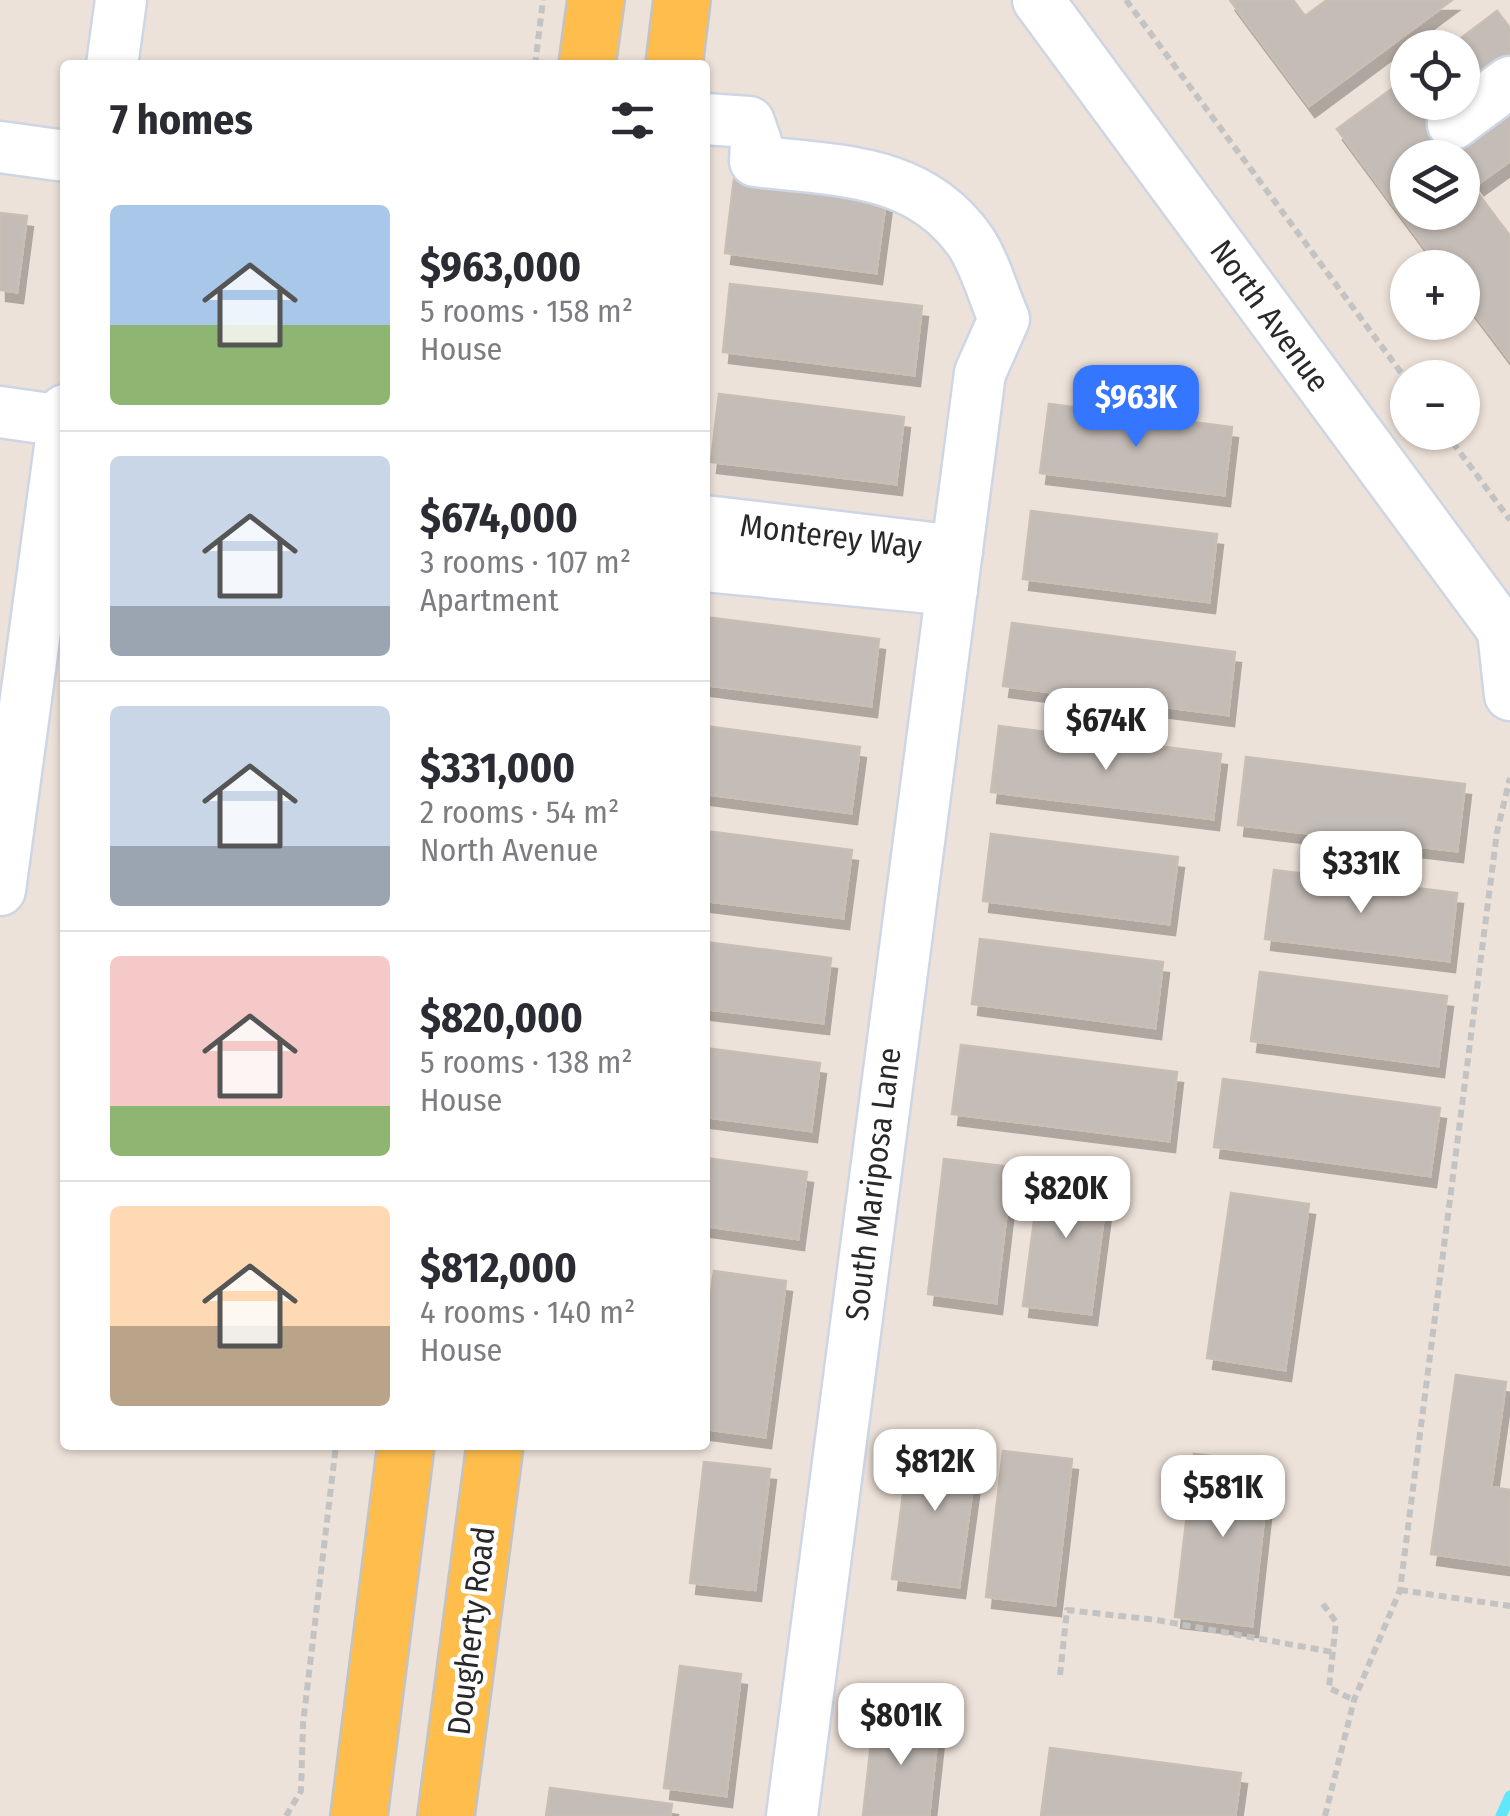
<!DOCTYPE html>
<meta charset="utf-8">
<style>
:root{--surface:#fff;--page:#f7f7f7;--text:#2b2b33;--muted:#7c7c81;--line:#e1e1e2;--accent:#3476ff}
body{margin:0;font-family:"Fira Sans Condensed",sans-serif;background:var(--page);color:var(--text);height:100vh;display:flex;flex-direction:column;font-size:38px;white-space:nowrap}
*{box-sizing:border-box;margin:0}
p{font-size:32px;color:var(--muted)}
.icon{flex:none;width:55px;height:55px;fill:none;stroke:currentColor;stroke-width:2;stroke-linecap:round;stroke-linejoin:round}
.map{position:relative;flex:1;overflow:hidden}
.panel{position:absolute;left:60px;top:60px;width:650px;height:1390px;display:flex;flex-direction:column;background:var(--surface);border-radius:10px;box-shadow:0 2px 8px #0004}
.panel>*{flex:none}
.fabs{position:absolute;left:1390px;top:30px;display:grid;gap:20px}
.fabs a{display:grid;place-items:center;width:90px;height:90px;border-radius:50%;background:var(--surface);box-shadow:0 2px 8px #0004;font-size:50px}
.price{position:absolute;translate:-50% -85px;padding:0 22px;border-radius:20px;background:#fff;color:#222;font-size:32px;line-height:65px;filter:drop-shadow(0 2px 5px #0008)}
.price::after{content:'';position:absolute;left:50%;top:60px;width:30px;height:22px;margin-left:-15px;background:inherit;clip-path:polygon(0 0,100% 0,50% 100%)}
.price.current{background:var(--accent);color:#fff}
ul{padding:0;list-style:none}
li{display:flex;align-items:center;gap:30px;height:250px;padding:0 50px}
li+li{border-top:2px solid var(--line)}
li span{display:grid;place-items:center;flex:none;width:280px;height:200px;border-radius:10px;color:#555}
li>.icon{margin-inline-start:auto}
span .icon{width:120px;height:120px;fill:#fffc;stroke-width:1}
li b{font-size:42px}
h2{display:flex;justify-content:space-between;align-items:center;height:120px;padding:0 50px;font-size:42px}
.map>svg:first-child{display:block}
.lines{fill:none;stroke-linecap:round;stroke-linejoin:round}
.stream{stroke:#60e7fb;stroke-width:11}
.building{fill:#c4bcb6;stroke:#c8beb3;stroke-width:2.5;filter:url(#shadow)}
.minor-casing{stroke:#ced5e4;stroke-width:55}
.major-casing{stroke:#c3c3c3;stroke-width:60}
.path{stroke:#c3c3c3;stroke-width:6;stroke-dasharray:8 5;stroke-linecap:butt}
.minor{stroke:#fff;stroke-width:50}
.major{stroke:#ffbd4c;stroke-width:55}
.labels{text-anchor:middle;stroke-width:9;stroke-linejoin:round;paint-order:stroke}
.street-label{font-size:32px;fill:#292929;stroke:#fff}
</style>
<div class="map">
<svg width="1510" height="1816" viewBox="0 0 1510 1816">
<defs>
<filter id="shadow"><feDropShadow dx="6" dy="11" stdDeviation="0" flood-color="#0004"/></filter>
</defs>
<rect width="100%" height="100%" fill="#ede2d9"/>
<g class="lines">
<!-- stream -->
<polyline class="stream" points="1501,1816 1510,1796"/>
</g>
<!-- building -->
<g class="building">
<polygon points="1230,0 1293,0 1305,16 1327,0 1452,0 1309,106"/>
<polygon points="1497,11 1510,28 1510,64 1462,99 1462,48 1448,48"/>
<polygon points="1408,77 1408,102 1458,102 1427,125 1451,158 1408,158 1408,212 1462,212 1462,172 1510,236 1509,359 1462,297 1462,268 1440,268 1337,129"/>
<polygon points="1510,103 1510,161 1478,184 1450,146"/>
<polygon points="734,179 886,199 876,273 725,253"/>
<polygon points="0,213 27,216 17,292 0,290"/>
<polygon points="730,284 922,306 914,375 723,352"/>
<polygon points="719,394 904,417 896,484 711,462"/>
<polygon points="1049,404 1232,427 1224,495 1040,473"/>
<polygon points="1031,511 1217,534 1209,602 1023,579"/>
<polygon points="705,617 879,639 871,706 705,685"/>
<polygon points="1012,623 1235,652 1228,715 1003,686"/>
<polygon points="705,726 860,747 851,813 705,794"/>
<polygon points="999,726 1221,754 1213,819 991,792"/>
<polygon points="1246,757 1465,784 1457,851 1238,825"/>
<polygon points="705,831 852,850 843,918 705,901"/>
<polygon points="991,834 1178,857 1169,924 983,901"/>
<polygon points="1274,870 1457,893 1449,961 1265,939"/>
<polygon points="980,939 1163,962 1155,1028 972,1004"/>
<polygon points="705,942 831,958 823,1023 705,1009"/>
<polygon points="1260,972 1447,996 1438,1066 1251,1041"/>
<polygon points="961,1045 1177,1072 1169,1141 952,1114"/>
<polygon points="705,1048 820,1063 811,1131 705,1117"/>
<polygon points="1223,1079 1440,1108 1430,1176 1214,1147"/>
<polygon points="705,1158 807,1172 798,1239 705,1226"/>
<polygon points="944,1159 1012,1167 996,1303 928,1294"/>
<polygon points="1041,1167 1109,1176 1091,1314 1023,1306"/>
<polygon points="1231,1193 1309,1204 1285,1370 1207,1358"/>
<polygon points="714,1271 786,1281 765,1437 705,1429 705,1336"/>
<polygon points="1456,1375 1506,1382 1491,1487 1510,1490 1510,1565 1431,1554"/>
<polygon points="910,1441 978,1449 959,1587 892,1579"/>
<polygon points="1003,1451 1072,1459 1055,1605 986,1597"/>
<polygon points="1194,1454 1270,1463 1252,1626 1175,1617"/>
<polygon points="704,1462 770,1469 755,1590 690,1583"/>
<polygon points="680,1666 741,1674 726,1796 664,1788"/>
<polygon points="874,1716 939,1724 929,1816 863,1816"/>
<polygon points="1050,1748 1241,1773 1235,1816 1041,1816"/>
<polygon points="550,1788 672,1804 670,1816 546,1816"/>
</g>
<g class="lines">
<!-- minor casing -->
<g class="minor-casing">
<g id="minor">
<polyline points="1038,0 1510,640"/>
<polyline points="112,65 121,0"/>
<path d="M705 119 749 122 756 142 755 161C835 171 918 167 970 241 985 263 993 294 1004 319L980 373 792 1816"/>
<polyline points="1453,124 1510,82"/>
<polyline points="0,147 65,156"/>
<polyline points="0,412 63,421"/>
<polyline points="705,521 957,551"/>
<polyline points="705,566 952,590"/>
<polyline points="1503,631 1510,695"/>
<polyline points="0,890 65,410"/>
</g>
</g>
<!-- major casing -->
<g class="major-casing">
<g id="major">
<polyline points="587,65 596,0"/>
<polyline points="674,65 682,0"/>
<polyline points="359,1816 406,1445"/>
<polyline points="446,1816 495,1445"/>
</g>
</g>
<!-- path -->
<g class="path">
<polyline points="1126,0 1408,382"/>
<polyline points="535,65 543,0"/>
<polyline points="1445,432 1510,520"/>
<polyline points="1400,1590 1510,1606"/>
<polyline points="1323,1604 1336,1622 1329,1688 1354,1700"/>
<polyline points="1060,1675 1067,1610 1157,1620 1332,1652"/>
<polyline points="286,1816 301,1791 303,1724 336,1445"/>
<polyline points="1325,1816 1354,1700 1400,1590 1497,832 1510,778"/>
</g>
<!-- minor -->
<use href="#minor" class="minor"/>
<!-- major -->
<use href="#major" class="major"/>
</g>
<g class="labels">
<!-- street labels -->
<g class="street-label">
<text transform="translate(1270 316) rotate(54)" y="11">North Avenue</text>
<text transform="translate(831 536) rotate(7)" y="11">Monterey Way</text>
<text transform="translate(873 1184) rotate(-83)" y="11">South Mariposa Lane</text>
<text transform="translate(471 1631) rotate(-83)" y="11">Dougherty Road</text>
</g>
</g>
</svg>
<div class="fabs">
<a><svg class="icon" aria-label="locate" viewBox="0 0 24 24"><circle cx="12" cy="12" r="6"/><path d="M12 2v4M12 18v4M2 12h4M18 12h4"/></svg></a>
<a><svg class="icon" aria-label="layers" viewBox="0 0 24 24"><path d="M12 4l9 5-9 5-9-5zM3 14l9 5 9-5"/></svg></a>
<a>+</a>
<a>−</a>
</div>
<b class="price current" style="left:1136px;top:450px">$963K</b>
<b class="price" style="left:1106px;top:773px">$674K</b>
<b class="price" style="left:1361px;top:916px">$331K</b>
<b class="price" style="left:1066px;top:1241px">$820K</b>
<b class="price" style="left:935px;top:1514px">$812K</b>
<b class="price" style="left:1223px;top:1540px">$581K</b>
<b class="price" style="left:901px;top:1768px">$801K</b>
<section class="panel">
<h2>7 homes<svg class="icon" aria-label="filters" viewBox="0 0 24 24"><path d="M4 7h16M4 17h16"/><circle cx="9" cy="7" r="2"/><circle cx="15" cy="17" r="2"/></svg></h2>
<ul>
<li><span style="background:linear-gradient(#a9c7e8 60%,#8fb573 0)"><svg class="icon" aria-label="home" viewBox="0 0 24 24"><path d="M3 11l9-7 9 7M6 9v11h12V9"/></svg></span><div><b>$963,000</b><p>5 rooms · 158 m²</p><p>House</p></div></li>
<li><span style="background:linear-gradient(#c9d6e8 75%,#9aa5b1 0)"><svg class="icon" aria-label="home" viewBox="0 0 24 24"><path d="M3 11l9-7 9 7M6 9v11h12V9"/></svg></span><div><b>$674,000</b><p>3 rooms · 107 m²</p><p>Apartment</p></div></li>
<li><span style="background:linear-gradient(#c9d6e8 70%,#9aa5b1 0)"><svg class="icon" aria-label="home" viewBox="0 0 24 24"><path d="M3 11l9-7 9 7M6 9v11h12V9"/></svg></span><div><b>$331,000</b><p>2 rooms · 54 m²</p><p>North Avenue</p></div></li>
<li><span style="background:linear-gradient(#f6c9c9 75%,#8fb573 0)"><svg class="icon" aria-label="home" viewBox="0 0 24 24"><path d="M3 11l9-7 9 7M6 9v11h12V9"/></svg></span><div><b>$820,000</b><p>5 rooms · 138 m²</p><p>House</p></div></li>
<li><span style="background:linear-gradient(#ffd9b3 60%,#b9a48a 0)"><svg class="icon" aria-label="home" viewBox="0 0 24 24"><path d="M3 11l9-7 9 7M6 9v11h12V9"/></svg></span><div><b>$812,000</b><p>4 rooms · 140 m²</p><p>House</p></div></li>
</ul>
</section>
</div>
